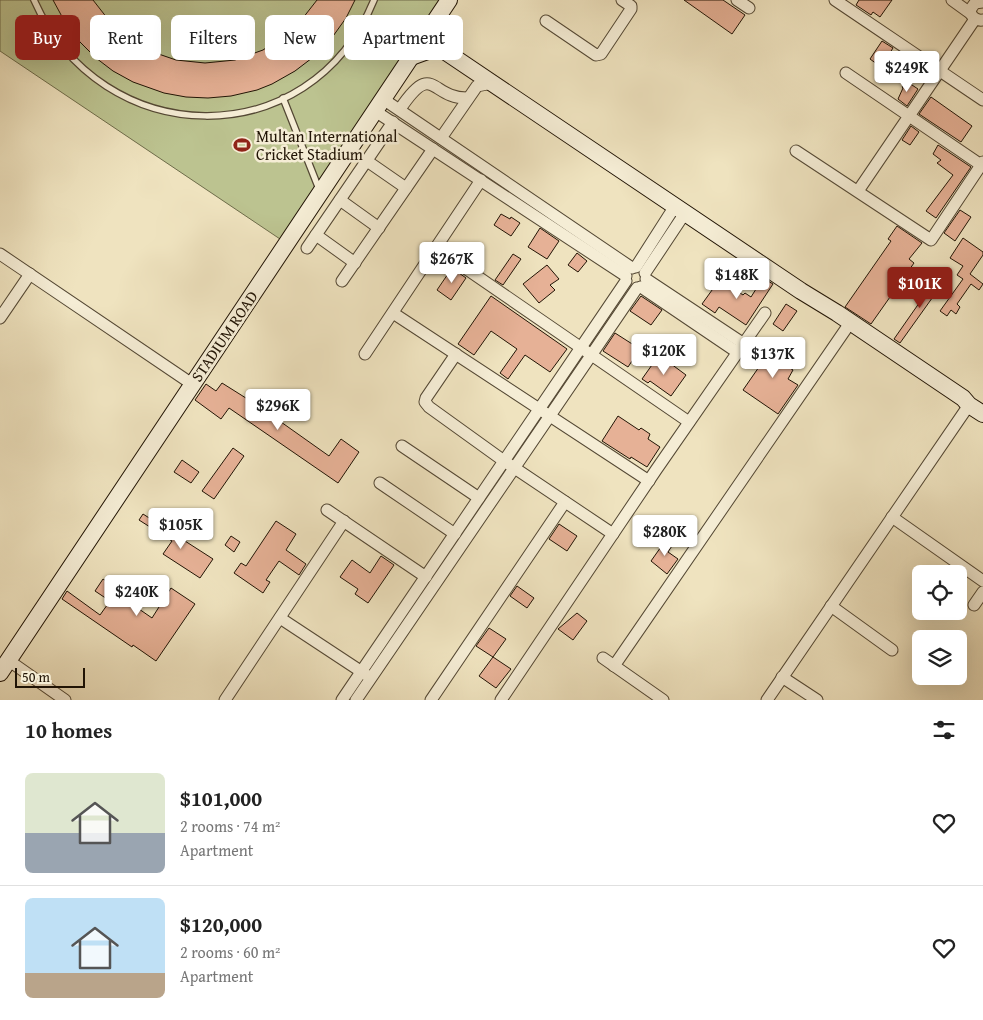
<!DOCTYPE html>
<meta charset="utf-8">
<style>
:root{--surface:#fff;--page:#f2f2f2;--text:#222;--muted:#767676;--line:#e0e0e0;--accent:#8f2418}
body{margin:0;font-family:"Gentium Book Plus",serif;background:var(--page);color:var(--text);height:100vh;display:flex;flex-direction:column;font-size:19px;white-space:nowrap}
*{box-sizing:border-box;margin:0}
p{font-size:16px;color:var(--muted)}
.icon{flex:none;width:28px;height:28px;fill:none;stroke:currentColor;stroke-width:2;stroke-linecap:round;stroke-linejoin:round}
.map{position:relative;height:700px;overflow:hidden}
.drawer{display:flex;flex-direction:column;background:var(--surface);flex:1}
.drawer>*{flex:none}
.banner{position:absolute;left:15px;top:15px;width:500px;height:45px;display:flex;gap:10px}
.buttons{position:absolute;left:912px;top:565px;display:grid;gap:10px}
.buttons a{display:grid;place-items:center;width:55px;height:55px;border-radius:8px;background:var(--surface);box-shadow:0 5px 20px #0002;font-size:25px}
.scale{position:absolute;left:15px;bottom:12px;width:70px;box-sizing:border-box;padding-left:5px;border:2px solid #211405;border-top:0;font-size:14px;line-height:18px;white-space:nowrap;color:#211405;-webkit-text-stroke:4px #f5edd5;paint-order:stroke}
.price{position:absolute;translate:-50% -42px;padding:0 11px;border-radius:5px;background:#fff;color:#222;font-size:16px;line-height:32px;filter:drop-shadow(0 1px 2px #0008)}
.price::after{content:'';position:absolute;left:50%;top:30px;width:15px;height:11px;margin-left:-8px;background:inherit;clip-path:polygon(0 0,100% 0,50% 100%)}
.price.selected{background:var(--accent);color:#fff}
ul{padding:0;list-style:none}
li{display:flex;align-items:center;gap:15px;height:125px;padding:0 25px}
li+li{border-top:1px solid var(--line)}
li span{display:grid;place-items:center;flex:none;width:140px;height:100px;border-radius:8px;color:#555}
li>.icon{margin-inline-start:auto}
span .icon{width:60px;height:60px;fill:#fffc;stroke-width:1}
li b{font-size:21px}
h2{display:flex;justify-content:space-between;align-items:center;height:60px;padding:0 25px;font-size:21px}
.chip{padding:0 18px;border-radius:8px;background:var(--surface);box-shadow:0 5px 20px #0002;font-size:18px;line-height:45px}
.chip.selected{background:var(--accent);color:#fff}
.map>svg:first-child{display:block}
.green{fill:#bcc390;stroke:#6e6c4a}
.building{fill:#e6b196;stroke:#211405}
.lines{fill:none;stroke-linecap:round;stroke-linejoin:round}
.lane-casing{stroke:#544834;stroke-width:8}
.street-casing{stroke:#544834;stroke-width:13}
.secondary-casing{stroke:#211405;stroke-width:18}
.lane{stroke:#f5edd5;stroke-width:5.5}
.street{stroke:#f5edd5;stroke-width:11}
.secondary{stroke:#f5edd5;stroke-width:16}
.labels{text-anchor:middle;stroke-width:5;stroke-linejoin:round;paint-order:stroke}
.poi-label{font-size:16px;fill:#211405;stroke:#f5edd5;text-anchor:start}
.street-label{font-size:16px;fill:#211405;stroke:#f5edd5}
</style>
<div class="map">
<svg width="983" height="700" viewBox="0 0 983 700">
<rect width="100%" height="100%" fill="#efe3bf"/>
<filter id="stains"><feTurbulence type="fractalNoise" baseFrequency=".004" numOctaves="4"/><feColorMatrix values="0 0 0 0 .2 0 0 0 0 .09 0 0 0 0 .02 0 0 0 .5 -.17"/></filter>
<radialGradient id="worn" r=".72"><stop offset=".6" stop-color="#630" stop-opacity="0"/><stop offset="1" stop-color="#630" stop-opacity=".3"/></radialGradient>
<!-- green -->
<polygon class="green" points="0,0 441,0 280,239 0,51"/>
<!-- building -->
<g class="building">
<polygon points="53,0 93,0 111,23 134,42 147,50 176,60 205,63 235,60 263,50 288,33 299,23 317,0 355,0 346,18 331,39 316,55 295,71 272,84 257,90 231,96 208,98 186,97 164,93 133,82 113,71 96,58 80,42 66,24"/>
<polygon points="684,0 723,0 745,15 732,34"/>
<polygon points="859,0 892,0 880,17 873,12 871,15 856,5"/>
<polygon points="882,41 893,48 881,67 870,59"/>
<polygon points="905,56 915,63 903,81 892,74"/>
<polygon points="906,81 918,89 907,106 898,99 903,88 902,87"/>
<polygon points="931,97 972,126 961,142 919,114"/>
<polygon points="911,126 919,132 910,145 902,140"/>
<polygon points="938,145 971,167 936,218 926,211 953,175 937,163 941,160 933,154"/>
<polygon points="960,210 971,217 955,241 944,233"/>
<polygon points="501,214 510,219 511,217 520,223 511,236 494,225"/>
<polygon points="897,226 922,243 909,259 914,263 871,324 845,307 891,241 888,239"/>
<polygon points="540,228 559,241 547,259 528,247"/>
<polygon points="963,238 983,252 983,255 970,274 983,284 979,290 971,284 957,304 960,307 956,314 951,310 947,316 940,311 963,279 957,275 963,266 950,258"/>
<polygon points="577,253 587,261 578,272 568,265"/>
<polygon points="513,254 521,259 503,285 495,280"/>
<polygon points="547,265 559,279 550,285 555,290 539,303 523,284"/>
<polygon points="452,268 466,278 451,300 437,290"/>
<polygon points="938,276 945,280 900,343 894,339"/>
<polygon points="763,278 773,284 746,325 719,307 715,313 702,304 720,279 743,295 745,293 751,297"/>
<polygon points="491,296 567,349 550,372 525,355 508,379 500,373 517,349 491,331 474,355 458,344"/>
<polygon points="641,296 662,310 651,325 630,311"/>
<polygon points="786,304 797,311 783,331 773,324"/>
<polygon points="615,333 640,349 628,367 603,351"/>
<polygon points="777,341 794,352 785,365 793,370 788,379 798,385 778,414 743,390"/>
<polygon points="659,355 686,375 671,396 650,381 648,383 642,379"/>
<polygon points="222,383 257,405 329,456 341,439 359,452 338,483 229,408 221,419 195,400 206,384 216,391"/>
<polygon points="618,416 639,430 641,428 650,434 648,439 660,447 647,467 631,457 630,459 602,441"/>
<polygon points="233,448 244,456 214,499 202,491"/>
<polygon points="182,460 199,472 191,483 174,472"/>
<polygon points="143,514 213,559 200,578 163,554 172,541 139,520"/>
<polygon points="276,521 296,534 286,550 306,564 299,575 279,561 266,580 270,582 263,593 234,573 241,563 246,566"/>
<polygon points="559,524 577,536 567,551 549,539"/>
<polygon points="231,536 240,542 234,552 225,545"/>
<polygon points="668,537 675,541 668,552 678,559 667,574 651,561"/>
<polygon points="381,556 394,565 368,603 355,594 358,589 340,577 352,560 370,573"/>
<polygon points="103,579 118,589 124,582 147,597 139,609 152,618 171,588 195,604 156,661 133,645 132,647 62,599 67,591 100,615 110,601 95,591"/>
<polygon points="517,586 534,598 527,608 510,596"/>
<polygon points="577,613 587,621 573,640 558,629"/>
<polygon points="489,628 506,639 493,657 511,669 496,688 479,676 493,657 476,646"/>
</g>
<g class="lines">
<!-- lane casing -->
<g class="lane-casing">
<g id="lane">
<path d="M34 0C101 152 310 157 374 0"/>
<polyline points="283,98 319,189"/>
</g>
</g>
<!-- street casing -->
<g class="street-casing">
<g id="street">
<polyline points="737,0 749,8"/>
<polyline points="835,0 983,100"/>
<polyline points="952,0 970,13"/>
<path d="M983 20C976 21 971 17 970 10L975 3 983 2"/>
<polyline points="546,21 596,55 601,54 631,9 631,6 622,0"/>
<polyline points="846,73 981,165"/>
<polyline points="383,99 632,268"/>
<path d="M400 109C434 59 430 99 468 98"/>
<polyline points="375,111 626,276"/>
<polyline points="441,138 477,86 492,83"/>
<polyline points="796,151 931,240 983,162"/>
<polyline points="367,161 406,188"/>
<polyline points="858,191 975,19"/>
<polyline points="340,200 379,228"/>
<polyline points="316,235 355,263"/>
<polyline points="307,248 393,122"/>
<polyline points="436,248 689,422"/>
<polyline points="0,254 192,384"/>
<polyline points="636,267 675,206"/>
<polyline points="645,273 685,213"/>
<polyline points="646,279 744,344"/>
<polyline points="342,281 433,149"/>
<polyline points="641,287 737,352"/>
<polyline points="393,313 649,481"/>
<polyline points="0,318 30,274"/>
<polyline points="365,354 481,180"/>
<polyline points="456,354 426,398 425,402 429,407 504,461 613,534"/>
<polyline points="402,446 479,498"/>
<polyline points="380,483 455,534"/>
<polyline points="327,510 426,577"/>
<polyline points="892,517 983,581"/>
<polyline points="974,605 983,592"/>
<polyline points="831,606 892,650"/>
<polyline points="280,618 368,676"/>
<polyline points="603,658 663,700"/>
<polyline points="8,660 65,700"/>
<polyline points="614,666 850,323"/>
<polyline points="782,677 817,700"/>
<polyline points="225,700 344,521"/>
<polyline points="342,700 626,281"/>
<polyline points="356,700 637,288"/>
<polyline points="431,700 565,502"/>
<polyline points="501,700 656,470 765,313"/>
<polyline points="767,700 969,405"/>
</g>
</g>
<!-- secondary casing -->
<g class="secondary-casing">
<g id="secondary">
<polyline points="411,57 433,49 443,50 801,291 837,313 963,398 969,405 983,414"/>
<polyline points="0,673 449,0"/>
</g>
</g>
<!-- lane -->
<use href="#lane" class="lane"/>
<!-- street -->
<use href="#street" class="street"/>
<!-- secondary -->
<use href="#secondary" class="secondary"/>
</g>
<!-- icons -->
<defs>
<g id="stadium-bare" transform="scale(1.35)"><path d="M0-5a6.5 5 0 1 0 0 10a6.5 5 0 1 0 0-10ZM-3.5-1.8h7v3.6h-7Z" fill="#8f2418" stroke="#f5edd5" stroke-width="2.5" paint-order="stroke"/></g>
</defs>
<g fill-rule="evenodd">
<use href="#stadium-bare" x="242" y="145"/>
</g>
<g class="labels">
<!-- poi labels -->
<g class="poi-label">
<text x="256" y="142">Multan International<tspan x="256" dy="18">Cricket Stadium</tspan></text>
</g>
<!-- street labels -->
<g class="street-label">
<text transform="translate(224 336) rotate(-56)" y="6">STADIUM ROAD</text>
</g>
</g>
<rect width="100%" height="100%" filter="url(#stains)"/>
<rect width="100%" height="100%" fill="url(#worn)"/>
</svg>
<div class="buttons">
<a><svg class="icon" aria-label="locate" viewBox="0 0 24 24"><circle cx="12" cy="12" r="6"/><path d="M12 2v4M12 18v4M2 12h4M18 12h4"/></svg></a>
<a><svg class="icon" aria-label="layers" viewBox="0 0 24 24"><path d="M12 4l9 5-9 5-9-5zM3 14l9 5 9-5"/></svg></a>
</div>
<div class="scale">50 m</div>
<b class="price" style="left:907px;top:93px">$249K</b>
<b class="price" style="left:452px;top:284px">$267K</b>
<b class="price" style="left:737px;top:300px">$148K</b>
<b class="price selected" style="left:920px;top:309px">$101K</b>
<b class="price" style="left:664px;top:376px">$120K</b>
<b class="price" style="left:773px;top:379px">$137K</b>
<b class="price" style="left:278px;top:431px">$296K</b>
<b class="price" style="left:181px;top:550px">$105K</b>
<b class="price" style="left:665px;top:557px">$280K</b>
<b class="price" style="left:137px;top:617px">$240K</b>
<div class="banner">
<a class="chip selected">Buy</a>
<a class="chip">Rent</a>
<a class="chip">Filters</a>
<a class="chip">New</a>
<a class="chip">Apartment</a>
</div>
</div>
<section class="drawer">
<h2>10 homes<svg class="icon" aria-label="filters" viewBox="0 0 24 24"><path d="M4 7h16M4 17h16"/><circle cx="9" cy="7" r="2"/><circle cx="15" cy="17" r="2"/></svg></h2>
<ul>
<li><span style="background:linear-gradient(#dfe7d0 60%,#9aa5b1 0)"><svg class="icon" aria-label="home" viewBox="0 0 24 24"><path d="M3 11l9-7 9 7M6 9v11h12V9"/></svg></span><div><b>$101,000</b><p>2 rooms · 74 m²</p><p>Apartment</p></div><svg class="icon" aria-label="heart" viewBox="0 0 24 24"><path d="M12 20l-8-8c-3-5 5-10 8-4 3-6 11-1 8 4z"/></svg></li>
<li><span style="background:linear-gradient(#bfe0f5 75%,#b9a48a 0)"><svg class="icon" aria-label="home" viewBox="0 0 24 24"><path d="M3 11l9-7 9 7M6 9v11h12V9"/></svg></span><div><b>$120,000</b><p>2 rooms · 60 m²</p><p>Apartment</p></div><svg class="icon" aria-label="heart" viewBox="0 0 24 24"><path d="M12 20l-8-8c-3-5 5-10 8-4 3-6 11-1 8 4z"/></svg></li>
</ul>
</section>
